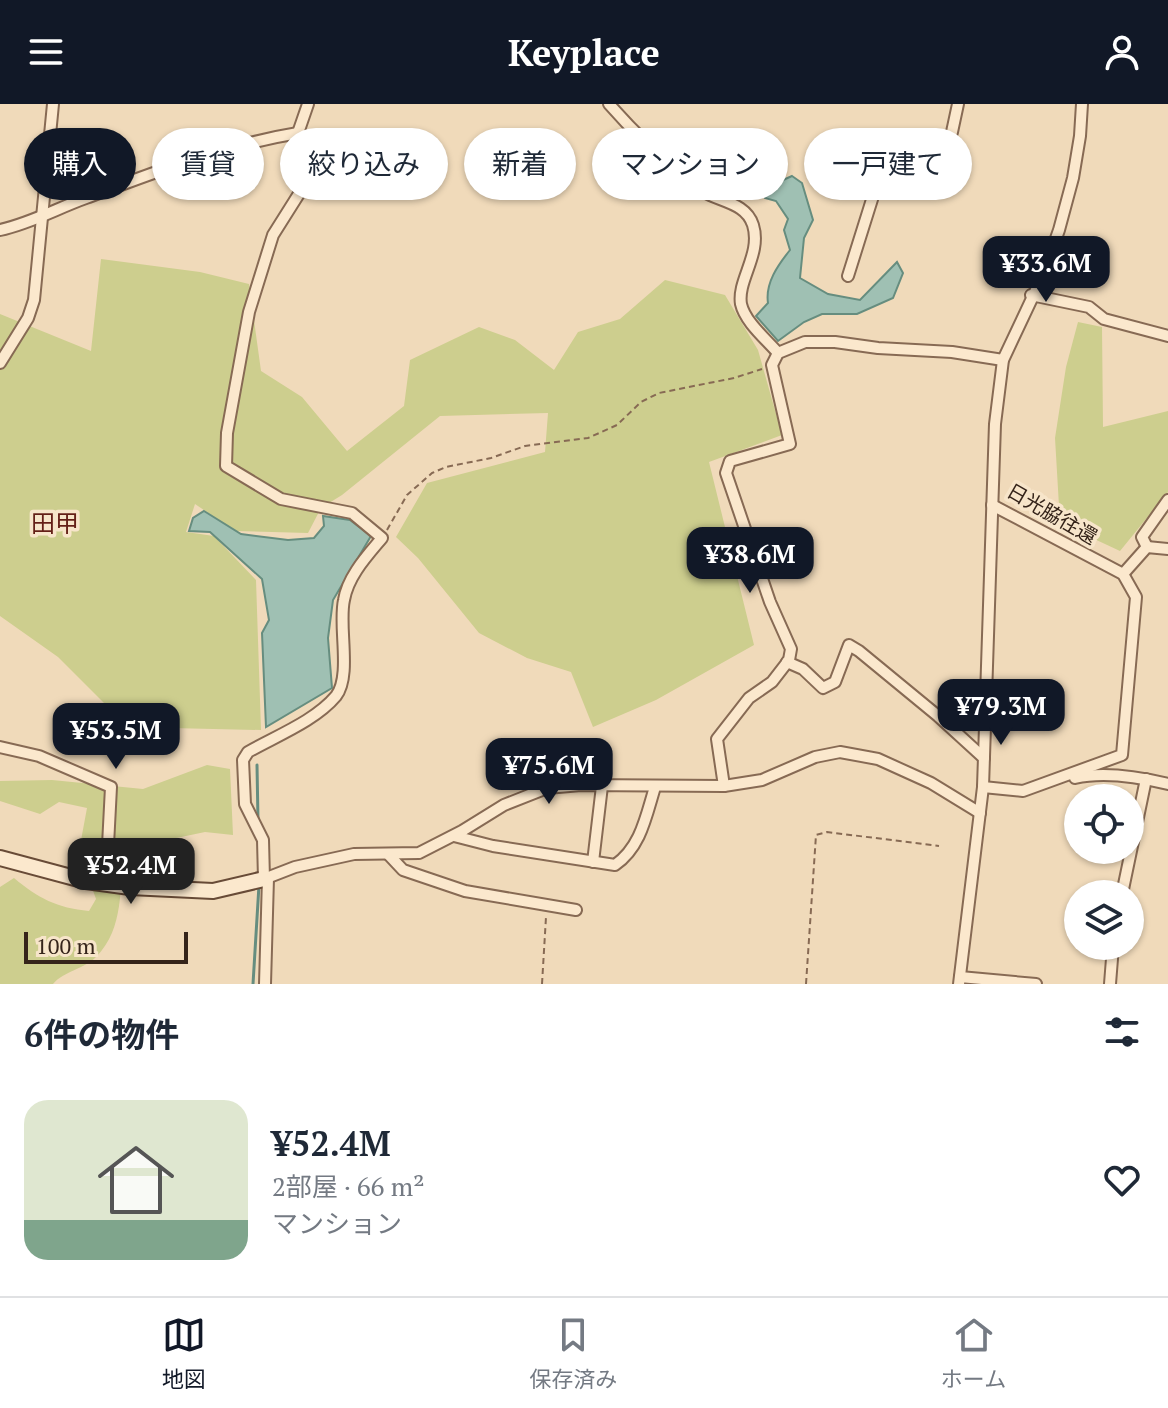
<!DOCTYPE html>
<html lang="ja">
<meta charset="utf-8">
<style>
:root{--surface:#fff;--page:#f2f2f3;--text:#1f2937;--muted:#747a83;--line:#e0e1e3;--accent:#111827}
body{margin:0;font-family:"PT Serif","Noto Sans JP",serif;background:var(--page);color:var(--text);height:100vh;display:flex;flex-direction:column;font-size:30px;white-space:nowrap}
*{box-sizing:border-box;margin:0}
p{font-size:26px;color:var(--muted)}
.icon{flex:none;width:44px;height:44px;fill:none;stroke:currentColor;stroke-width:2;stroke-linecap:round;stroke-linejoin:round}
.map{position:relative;height:880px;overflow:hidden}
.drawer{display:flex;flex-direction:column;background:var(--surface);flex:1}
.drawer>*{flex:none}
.guide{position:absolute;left:24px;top:24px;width:1120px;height:72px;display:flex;gap:16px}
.tools{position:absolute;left:1064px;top:680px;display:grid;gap:16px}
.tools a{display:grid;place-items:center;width:80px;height:80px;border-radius:50%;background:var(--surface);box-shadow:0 2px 6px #0004;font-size:40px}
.scale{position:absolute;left:24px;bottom:20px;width:164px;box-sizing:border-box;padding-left:8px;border:4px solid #35241a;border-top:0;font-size:22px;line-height:28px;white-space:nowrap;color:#35241a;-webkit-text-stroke:6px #f7e5ca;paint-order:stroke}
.price{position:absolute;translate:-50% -68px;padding:0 18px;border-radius:16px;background:var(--accent);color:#fff;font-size:26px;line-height:52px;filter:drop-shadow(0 2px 4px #0008)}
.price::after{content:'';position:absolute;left:50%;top:48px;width:24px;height:18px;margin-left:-12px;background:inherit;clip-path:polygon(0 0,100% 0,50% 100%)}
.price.active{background:#222;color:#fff}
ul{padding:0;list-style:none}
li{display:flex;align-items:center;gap:24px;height:200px;padding:0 24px}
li+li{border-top:2px solid var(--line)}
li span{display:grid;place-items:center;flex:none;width:224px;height:160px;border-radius:24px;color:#555}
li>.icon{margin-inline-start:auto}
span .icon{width:96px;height:96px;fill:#fffc;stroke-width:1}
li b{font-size:34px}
h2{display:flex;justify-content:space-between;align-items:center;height:96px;padding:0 24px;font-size:34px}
.tag{padding:0 28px;border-radius:36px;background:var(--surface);box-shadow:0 2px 6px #0004;font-size:28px;line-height:72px}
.tag.active{background:var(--accent);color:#fff}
header{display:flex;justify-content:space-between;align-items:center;height:104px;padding:0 24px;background:var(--accent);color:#fff;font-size:36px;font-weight:700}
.dock{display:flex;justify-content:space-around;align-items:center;height:112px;border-top:2px solid var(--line);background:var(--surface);font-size:22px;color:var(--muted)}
.dock a{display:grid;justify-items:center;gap:4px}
.dock .active{color:var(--accent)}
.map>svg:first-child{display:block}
.green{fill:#cdce8e}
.water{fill:#9fc0b3;stroke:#668d7f;stroke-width:2}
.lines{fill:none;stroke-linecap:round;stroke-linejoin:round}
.stream{stroke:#668d7f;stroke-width:3}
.street-casing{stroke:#876a54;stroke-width:14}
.secondary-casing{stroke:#684b37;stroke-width:18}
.path{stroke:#876a54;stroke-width:2;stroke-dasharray:6 4;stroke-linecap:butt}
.street{stroke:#fbe8cd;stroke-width:10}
.secondary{stroke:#fbe8cd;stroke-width:14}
.labels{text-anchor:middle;stroke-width:7;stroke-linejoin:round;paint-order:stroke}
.street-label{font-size:20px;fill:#35241a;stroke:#f7e5ca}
.quarter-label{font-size:24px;fill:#641f17;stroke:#f7e5ca}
</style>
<header><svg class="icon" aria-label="menu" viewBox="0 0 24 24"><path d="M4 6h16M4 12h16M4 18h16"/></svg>Keyplace<svg class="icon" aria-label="person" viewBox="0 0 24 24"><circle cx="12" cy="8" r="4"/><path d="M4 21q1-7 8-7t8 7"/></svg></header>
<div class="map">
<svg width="1168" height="880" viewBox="0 0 1168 880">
<rect width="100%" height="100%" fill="#f0daba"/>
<!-- green -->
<g class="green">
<polygon points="101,155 200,168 249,180 261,267 302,293 347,347 404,302 410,256 479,223 515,236 554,266 578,228 620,215 665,176 725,191 758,246 782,331 709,358 754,541 656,596 593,623 571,568 527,554 479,529 418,454 396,433 427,379 545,348 548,309 440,312 342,391 321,404 308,429 235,427 195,400 186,428 214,432 256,476 261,626 128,623 58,553 0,512 0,210 91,247"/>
<polygon points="1078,218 1102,223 1103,323 1168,307 1168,388 1120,447 1060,419 1055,334 1066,263"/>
<path d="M207 661 230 665 233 731 205 728 124 745C119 783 125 824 96 853 84 865 64 867 53 880H0V783L14 774C38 794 57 804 89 807L96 795 79 747 87 704 59 698 40 710 0 697V677L52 676 143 685Z"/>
</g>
<!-- water -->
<g class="water">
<path d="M792 72 802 79 813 116 804 134 800 174 828 190 860 196 897 158 903 169 893 194 857 210H822L804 218 778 237 756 212 768 199C765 179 778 161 790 146L784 126 788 115 776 97 765 94 763 85Z"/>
<polygon points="204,407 241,430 288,436 314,434 324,422 323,412 350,416 371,432 333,496 328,534 332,584 266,623 262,529 269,516 262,475 210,428 189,427 193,414"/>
</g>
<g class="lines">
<!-- stream -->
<g class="stream">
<polyline points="257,661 258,717"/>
<polyline points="253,880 259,781"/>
</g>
<!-- street casing -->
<g class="street-casing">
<g id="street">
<path d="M308 0 298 29 302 85 273 131 249 208 227 329 226 362 281 395 352 409 382 434C367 452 348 472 344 496 338 522 352 571 336 592 315 617 276 632 248 648L243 656 245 700 263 736 264 775 295 763 354 750 419 749 462 727 504 701 547 684 581 681 724 682 762 676 815 653 840 648 878 655 931 679 980 709"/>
<path d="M609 0C631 25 653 47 680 69 687 75 695 84 704 88 721 98 746 99 753 121 762 150 737 176 741 200 745 218 766 235 778 249"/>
<path d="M0 126C29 120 58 104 86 94 155 68 225 41 298 29"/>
<polyline points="848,172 874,89 891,66 932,77 952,28 958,0"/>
<polyline points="1031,191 1089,203 1104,215 1168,232"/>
<polyline points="0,259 28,214 34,196 53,0"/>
<polyline points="1147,443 1142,433 1168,396"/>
<polyline points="1123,470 1147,443 1168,445"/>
<polyline points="787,558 803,565 823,584 835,578 849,541 859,547 938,612 984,654"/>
<polyline points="0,643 39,652 111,683 106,780"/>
<path d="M1075 674C1105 667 1139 673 1168 680"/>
<polyline points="724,682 717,635 749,594 772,578 789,556 791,545 770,498 726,369 730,357 790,340 772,261 778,249 805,238 835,238 878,244 952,248 1003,256"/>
<polyline points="983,683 1023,687 1122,651 1136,493 1123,470 992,401"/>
<path d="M454 732 493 742 615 761C641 743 646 712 655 683"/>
<polyline points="388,750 403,766 465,787 576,806"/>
<polyline points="593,758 602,682"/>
<polyline points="1122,790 1146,675"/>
<polyline points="960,873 1036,880"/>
<polyline points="265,880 268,774"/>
<polyline points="959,880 983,683 995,320 1003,256 1043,171 1059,126 1073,74 1080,32 1082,0"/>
<polyline points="1110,880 1113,842"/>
</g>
</g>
<!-- secondary casing -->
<g class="secondary-casing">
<polyline id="secondary" points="0,754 86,777 130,783 213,787 264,775"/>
</g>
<!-- path -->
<g class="path">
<polyline points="387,426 407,391 432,369 446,363 491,354 525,342 588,334 617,321 641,298 659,289 734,274 762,265"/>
<polyline points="542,880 546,813"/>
<polyline points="806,880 816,731 827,728 939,742"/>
</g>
<!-- street -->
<use href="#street" class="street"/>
<!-- secondary -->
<use href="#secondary" class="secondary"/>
</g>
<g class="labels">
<!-- street labels -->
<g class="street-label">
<text transform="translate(1052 410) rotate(30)" y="7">日光脇往還</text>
</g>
<!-- quarter labels -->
<g class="quarter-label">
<text x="55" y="428">田甲</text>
</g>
</g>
</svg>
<div class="tools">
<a><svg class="icon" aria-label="locate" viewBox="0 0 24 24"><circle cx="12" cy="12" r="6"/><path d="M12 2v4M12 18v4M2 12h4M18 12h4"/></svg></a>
<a><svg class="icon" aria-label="layers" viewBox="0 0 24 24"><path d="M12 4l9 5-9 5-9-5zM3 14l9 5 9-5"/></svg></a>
</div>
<div class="scale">100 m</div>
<b class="price" style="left:1046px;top:200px">¥33.6M</b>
<b class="price" style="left:750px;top:491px">¥38.6M</b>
<b class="price" style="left:1001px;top:643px">¥79.3M</b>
<b class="price" style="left:116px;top:667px">¥53.5M</b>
<b class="price" style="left:549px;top:702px">¥75.6M</b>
<b class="price active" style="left:131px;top:802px">¥52.4M</b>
<div class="guide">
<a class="tag active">購入</a>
<a class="tag">賃貸</a>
<a class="tag">絞り込み</a>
<a class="tag">新着</a>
<a class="tag">マンション</a>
<a class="tag">一戸建て</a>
</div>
</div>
<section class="drawer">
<h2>6件の物件<svg class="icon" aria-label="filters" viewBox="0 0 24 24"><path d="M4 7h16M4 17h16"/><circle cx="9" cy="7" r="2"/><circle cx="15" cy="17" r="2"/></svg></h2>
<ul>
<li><span style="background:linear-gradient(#dfe7d0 75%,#7fa58c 0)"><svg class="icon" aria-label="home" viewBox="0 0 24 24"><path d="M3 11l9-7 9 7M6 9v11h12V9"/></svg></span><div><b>¥52.4M</b><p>2部屋 · 66 m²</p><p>マンション</p></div><svg class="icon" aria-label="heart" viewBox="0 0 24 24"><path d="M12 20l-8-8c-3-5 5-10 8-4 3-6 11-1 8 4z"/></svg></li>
</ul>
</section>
<nav class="dock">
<a class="active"><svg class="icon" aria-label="map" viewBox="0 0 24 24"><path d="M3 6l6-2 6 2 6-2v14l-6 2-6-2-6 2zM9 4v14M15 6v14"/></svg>地図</a>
<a><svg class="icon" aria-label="saved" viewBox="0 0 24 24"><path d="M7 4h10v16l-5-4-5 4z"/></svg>保存済み</a>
<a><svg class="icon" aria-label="home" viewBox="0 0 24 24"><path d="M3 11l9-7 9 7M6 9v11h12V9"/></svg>ホーム</a>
</nav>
